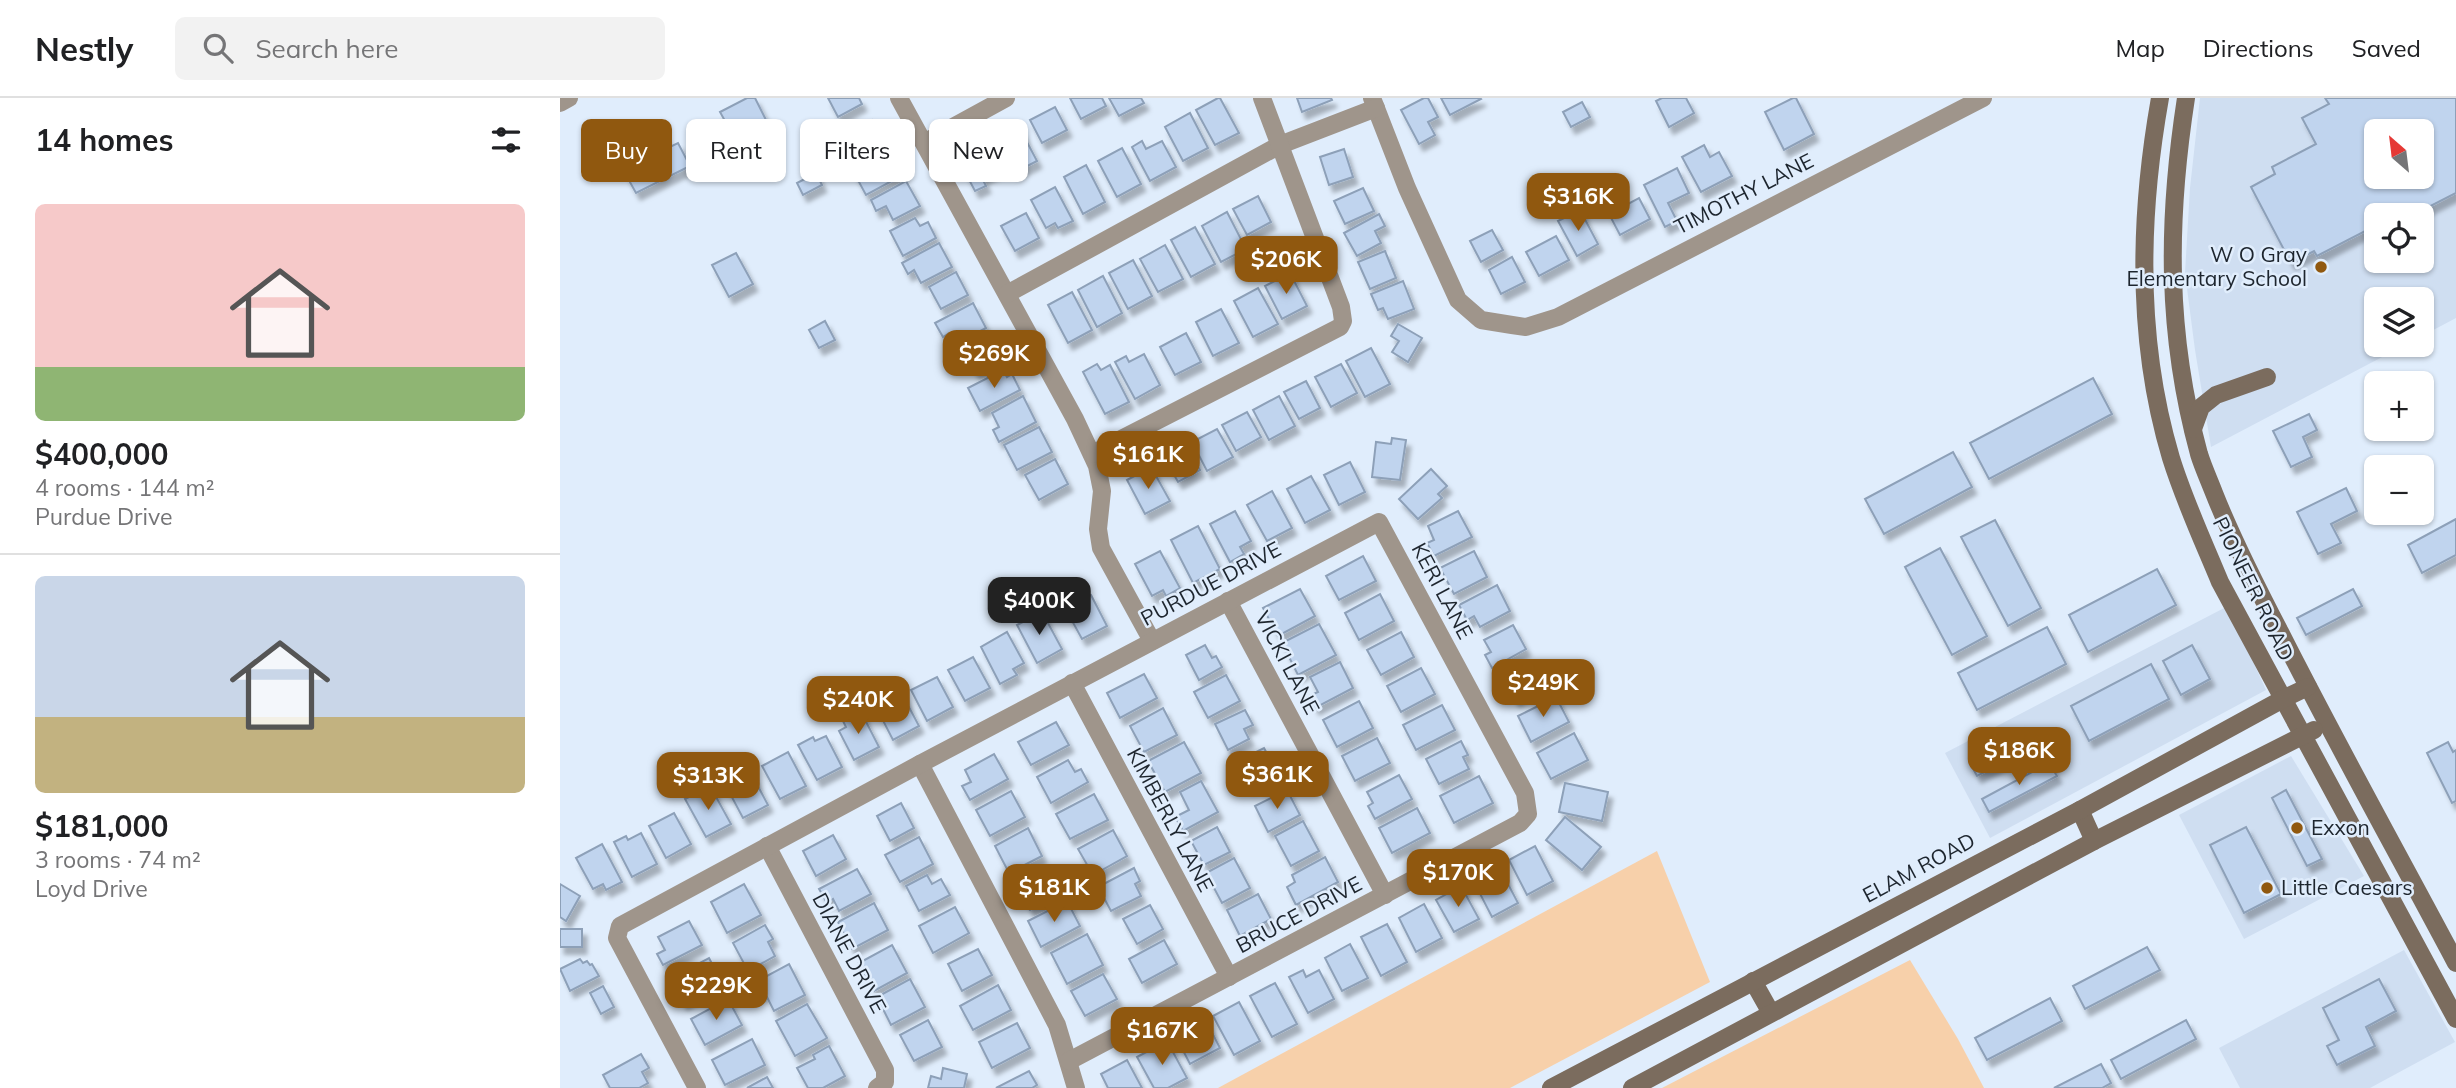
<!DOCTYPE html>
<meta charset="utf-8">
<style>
:root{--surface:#fff;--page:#f2f2f2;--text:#202124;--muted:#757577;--line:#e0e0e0;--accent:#90580f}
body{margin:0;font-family:Mulish,sans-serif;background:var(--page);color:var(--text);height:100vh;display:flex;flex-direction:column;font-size:26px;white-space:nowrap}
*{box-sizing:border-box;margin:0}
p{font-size:23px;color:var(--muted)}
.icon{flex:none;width:38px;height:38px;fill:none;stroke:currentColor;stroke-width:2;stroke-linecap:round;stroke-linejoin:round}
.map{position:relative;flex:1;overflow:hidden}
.panel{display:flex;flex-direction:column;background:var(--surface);width:560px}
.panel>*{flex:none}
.hud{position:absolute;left:21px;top:21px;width:665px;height:63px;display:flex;gap:14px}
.needle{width:46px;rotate:332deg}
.buttons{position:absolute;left:1804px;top:21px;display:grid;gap:14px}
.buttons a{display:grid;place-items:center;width:70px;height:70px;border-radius:10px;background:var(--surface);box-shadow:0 2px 5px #0004;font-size:35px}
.price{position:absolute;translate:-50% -60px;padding:0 16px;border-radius:14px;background:var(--accent);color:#fff;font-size:23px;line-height:46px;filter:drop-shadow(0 2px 4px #0008)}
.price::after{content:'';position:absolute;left:50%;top:42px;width:21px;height:16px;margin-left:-10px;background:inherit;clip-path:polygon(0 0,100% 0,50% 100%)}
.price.current{background:#222;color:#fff}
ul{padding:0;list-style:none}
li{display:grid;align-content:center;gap:14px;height:371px;padding:0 35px}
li+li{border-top:2px solid var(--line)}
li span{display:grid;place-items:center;height:217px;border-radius:10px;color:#555}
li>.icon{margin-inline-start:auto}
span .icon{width:126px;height:126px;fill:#fffc;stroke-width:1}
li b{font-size:30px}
h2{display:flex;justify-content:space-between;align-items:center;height:84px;padding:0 35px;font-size:30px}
.chip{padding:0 24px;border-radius:10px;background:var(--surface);box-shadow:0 2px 5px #0004;font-size:24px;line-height:63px}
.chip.current{background:var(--accent);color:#fff}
header{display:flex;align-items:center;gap:42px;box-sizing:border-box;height:98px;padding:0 35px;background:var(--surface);border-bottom:2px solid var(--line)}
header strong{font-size:33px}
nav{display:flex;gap:38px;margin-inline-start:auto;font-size:24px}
.search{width:490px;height:63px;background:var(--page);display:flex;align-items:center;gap:18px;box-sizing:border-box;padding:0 24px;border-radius:10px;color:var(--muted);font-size:26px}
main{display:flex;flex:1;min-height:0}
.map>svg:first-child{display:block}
.built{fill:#cfdef1;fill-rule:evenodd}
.green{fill:#f7d0aa}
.building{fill:#c0d4ee;stroke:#8da0b8;stroke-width:2;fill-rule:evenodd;filter:url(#shadow)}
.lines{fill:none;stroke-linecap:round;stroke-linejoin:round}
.minor{stroke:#9f958b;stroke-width:18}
.tertiary{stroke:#9f958b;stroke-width:18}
.secondary{stroke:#7b6c5e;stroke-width:18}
.poi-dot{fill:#90580f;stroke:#e0edfc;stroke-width:2.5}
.labels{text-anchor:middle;stroke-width:5;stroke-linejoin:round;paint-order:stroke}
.street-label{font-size:21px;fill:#1d252e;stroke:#e0edfc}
.poi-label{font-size:21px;fill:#1d252e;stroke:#e0edfc;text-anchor:start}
</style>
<header>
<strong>Nestly</strong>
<div class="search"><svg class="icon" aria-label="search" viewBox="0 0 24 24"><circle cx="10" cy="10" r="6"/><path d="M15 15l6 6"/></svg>Search here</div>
<nav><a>Map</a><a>Directions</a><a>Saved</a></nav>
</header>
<main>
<section class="panel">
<h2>14 homes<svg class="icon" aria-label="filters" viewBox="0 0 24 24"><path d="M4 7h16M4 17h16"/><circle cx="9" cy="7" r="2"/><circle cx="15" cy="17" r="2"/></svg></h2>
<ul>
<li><span style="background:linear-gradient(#f6c9c9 75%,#8fb573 0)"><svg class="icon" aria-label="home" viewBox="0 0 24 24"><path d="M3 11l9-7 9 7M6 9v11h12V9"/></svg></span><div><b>$400,000</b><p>4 rooms · 144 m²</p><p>Purdue Drive</p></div></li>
<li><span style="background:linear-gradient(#c9d6e8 65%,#c2b280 0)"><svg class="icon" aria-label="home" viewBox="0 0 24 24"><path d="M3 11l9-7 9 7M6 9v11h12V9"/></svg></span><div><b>$181,000</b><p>3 rooms · 74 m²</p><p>Loyd Drive</p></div></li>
</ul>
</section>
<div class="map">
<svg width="1896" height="990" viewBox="0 0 1896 990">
<defs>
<filter id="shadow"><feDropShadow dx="4.5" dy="7" stdDeviation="2" flood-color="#0004"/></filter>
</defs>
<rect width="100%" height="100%" fill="#e0edfc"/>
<!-- built -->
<g class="built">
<path d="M1640 0H1896V220L1862 238V201H1816V247H1845L1651 349 1635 252 1625 175 1630 90ZM1816 33H1862V79H1816ZM1816 117H1862V163H1816Z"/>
<polygon points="1668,508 1706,592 1430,740 1385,655"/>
<polygon points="1731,658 1804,778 1684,841 1619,717"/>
<polygon points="1844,852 1895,944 1810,990 1680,990 1659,950"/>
</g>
<!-- green -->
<g class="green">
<polygon points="1097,753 1150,884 950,990 658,990"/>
<polygon points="1350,862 1398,941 1424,990 1102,990"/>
</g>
<!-- building -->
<g class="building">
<polygon points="187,0 195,0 206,22 175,41 160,14"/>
<polygon points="268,0 299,0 302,6 278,19"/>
<polygon points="510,0 542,0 546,8 521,21"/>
<polygon points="549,0 581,0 584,5 559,18"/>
<polygon points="658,0 660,0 679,35 655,47 636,12"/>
<polygon points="737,0 771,0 772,2 742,14"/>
<polygon points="864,0 868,0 878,19 868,24 875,37 859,46 841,12"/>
<polygon points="881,0 920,0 921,1 890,17"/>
<polygon points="1102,0 1126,0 1134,15 1109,29 1096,3"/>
<polygon points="1233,0 1236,0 1254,36 1224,52 1205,14"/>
<path d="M1765 0H1896V95L1853 117H1816V136L1809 140 1805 133 1757 158 1754 153 1731 165 1691 89 1715 76 1712 69 1756 46 1742 20 1769 6ZM1816 33H1862V79H1816Z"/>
<polygon points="1022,4 1030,19 1011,29 1003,14"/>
<polygon points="495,9 507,32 482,45 470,22"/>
<polygon points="630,15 648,50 623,63 605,29"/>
<polygon points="312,22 327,48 289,69 283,57 288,54 280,39"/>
<polygon points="458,27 477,63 454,75 434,39"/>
<polygon points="104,37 110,49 118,45 130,68 76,95 66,77 89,65 81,49"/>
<polygon points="582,43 586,51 602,43 616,69 590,83 572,49"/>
<polygon points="422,46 436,73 422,80 426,88 415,93 397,59"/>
<polygon points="1144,47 1150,59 1159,54 1172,78 1141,94 1122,59"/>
<polygon points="562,50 581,86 557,99 538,63"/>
<polygon points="784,51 793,79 769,87 760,59"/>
<polygon points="330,53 343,77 306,97 293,73"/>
<polygon points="526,67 545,104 523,116 504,79"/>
<polygon points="1117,70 1129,95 1108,105 1117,123 1105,129 1084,87"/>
<polygon points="256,75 262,87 243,97 237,85"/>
<polygon points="346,83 360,108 333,122 326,108 316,113 311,102"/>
<polygon points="495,89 513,123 498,130 495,125 486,130 471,102"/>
<polygon points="803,90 814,113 785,126 774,103"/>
<polygon points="698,98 711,124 687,137 673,111"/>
<polygon points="1079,100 1090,121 1060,137 1049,116"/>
<polygon points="1020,112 1038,146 1017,158 998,123"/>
<polygon points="667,114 686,151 661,164 642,128"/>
<polygon points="466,115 479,140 455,153 441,128"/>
<polygon points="819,116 825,128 815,133 821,145 797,158 784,135"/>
<polygon points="355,120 360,128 368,124 376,140 343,158 330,133"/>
<polygon points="635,129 655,166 631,179 611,142"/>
<polygon points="932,132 943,152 921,164 910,143"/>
<polygon points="996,138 1009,162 979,178 966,154"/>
<polygon points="379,145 392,169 361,185 354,172 348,176 342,165"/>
<polygon points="605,147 623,181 598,194 580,161"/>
<polygon points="825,153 836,180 810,191 798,164"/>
<polygon points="176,155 193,186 169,199 152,167"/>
<polygon points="952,159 965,184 941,196 929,172"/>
<polygon points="573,162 592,198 568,211 549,175"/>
<polygon points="396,174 408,197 381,211 369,189"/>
<polygon points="730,175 747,208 722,221 705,188"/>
<polygon points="543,178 562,215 537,229 518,192"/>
<polygon points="843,183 854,211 828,221 823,210 818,212 811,196"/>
<polygon points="698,190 718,226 693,239 674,203"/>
<polygon points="512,194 532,232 508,245 488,207"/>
<polygon points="413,205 426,230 394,247 388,236 383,239 375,225"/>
<polygon points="661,211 679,245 653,258 636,224"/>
<polygon points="265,223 275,242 259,250 249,232"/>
<polygon points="838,226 862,240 848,264 832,254 839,243 831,238"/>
<polygon points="626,235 641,264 615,277 600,249"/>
<polygon points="429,236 442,260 415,274 408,261 400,265 394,255"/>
<polygon points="811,250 830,286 805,299 786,263"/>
<polygon points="584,256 600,287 575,301 555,264 566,258 569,264"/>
<polygon points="537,266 541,272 550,267 569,304 545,316 523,274"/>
<polygon points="781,266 797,295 771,309 755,279"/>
<polygon points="443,272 447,279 452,276 460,292 420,313 408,290"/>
<polygon points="1533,280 1552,316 1429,381 1410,345"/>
<polygon points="746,283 760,310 739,321 724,294"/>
<polygon points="463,298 476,324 439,344 433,332 439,329 432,315"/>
<polygon points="719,298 735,328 709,342 693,312"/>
<polygon points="687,314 701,339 676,353 662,327"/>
<polygon points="1749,316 1757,332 1743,339 1752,359 1731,369 1713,333"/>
<polygon points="479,329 492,354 457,372 444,347"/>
<polygon points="657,331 673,359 647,373 632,344"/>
<polygon points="832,340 846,342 840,382 812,379 816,344 831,346"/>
<polygon points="626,345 640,372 618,384 603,357"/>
<polygon points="1393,354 1412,389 1324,436 1305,401"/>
<polygon points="495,361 508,386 479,402 465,377"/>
<polygon points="790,364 805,394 779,407 764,377"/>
<polygon points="591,369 610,403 585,416 567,382"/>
<polygon points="871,371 887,388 878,396 882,400 858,421 839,401"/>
<polygon points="751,378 770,412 745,425 727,391"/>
<polygon points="1786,390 1797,413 1771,426 1781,445 1758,456 1737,414"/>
<polygon points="712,393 732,430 707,443 687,407"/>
<polygon points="675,413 691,443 680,449 684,456 670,464 650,426"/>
<polygon points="898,413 912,439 874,458 867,445 874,442 868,428"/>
<polygon points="1896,421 1896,457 1862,475 1848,447"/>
<polygon points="1435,422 1481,510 1448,528 1401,439"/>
<polygon points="638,428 660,471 633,485 611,442"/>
<polygon points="1380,450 1427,538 1392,557 1345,469"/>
<polygon points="600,453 620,490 606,498 603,492 592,498 575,466"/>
<polygon points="914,453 927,479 894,496 880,470"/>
<polygon points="803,458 816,483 779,502 766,478"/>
<polygon points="1597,471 1616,507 1528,554 1509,517"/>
<polygon points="937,487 950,513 920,529 914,518 907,522 899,507"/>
<polygon points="740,491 755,518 718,538 703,510"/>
<polygon points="1793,491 1802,508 1746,537 1737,520"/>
<polygon points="820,496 834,523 799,542 785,515"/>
<polygon points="531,497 547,528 522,541 505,510"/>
<polygon points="482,514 502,551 477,565 457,527"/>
<polygon points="759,526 776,557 738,577 722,545"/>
<polygon points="953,527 966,551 932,570 925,557 931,554 924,542"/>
<polygon points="1487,529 1506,566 1417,612 1398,575"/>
<polygon points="447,534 464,565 453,571 457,577 440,586 421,549"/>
<polygon points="841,534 854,559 821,577 807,552"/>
<polygon points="645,547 652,560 656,558 662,569 639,582 626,557"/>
<polygon points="1632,547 1650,581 1621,597 1603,563"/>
<polygon points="413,559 430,590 405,603 388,572"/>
<polygon points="972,563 985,587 955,602 950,592 945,595 938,581"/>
<polygon points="780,564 793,590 755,610 749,598 758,594 750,579"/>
<polygon points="1591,566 1609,601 1529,643 1511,608"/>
<polygon points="861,570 875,596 841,614 827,588"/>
<polygon points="584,576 597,600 560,620 547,595"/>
<polygon points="666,577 680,603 648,620 634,594"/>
<polygon points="377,579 393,609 367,623 351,592"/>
<polygon points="340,592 359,628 333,642 314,605"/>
<polygon points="996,599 1009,624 971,644 958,618"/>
<polygon points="799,603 813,630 777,649 763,622"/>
<polygon points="882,607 895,632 856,652 843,627"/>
<polygon points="603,610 617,637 584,654 570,628"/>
<polygon points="300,612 319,649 294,662 279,633 286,629 282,621"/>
<polygon points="685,612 693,627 684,631 689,641 668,652 655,626"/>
<polygon points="496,624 509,647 471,667 458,644"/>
<polygon points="1014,635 1028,662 991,681 977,655"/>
<polygon points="1467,637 1473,649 1417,678 1411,667"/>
<polygon points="266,638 282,669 257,682 238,647 253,639 255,643"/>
<polygon points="817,640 830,665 795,683 782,658"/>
<polygon points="901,643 908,657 903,659 909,671 879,686 866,661"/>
<polygon points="624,644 641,675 605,694 588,663"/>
<polygon points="1888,644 1893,654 1896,652 1896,703 1892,705 1867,655"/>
<polygon points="704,650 717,674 689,689 676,664"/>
<polygon points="228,654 246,688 220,701 202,668"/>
<polygon points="434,656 448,681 410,702 402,688 411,684 405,672"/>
<polygon points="508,662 515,674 521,671 528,684 491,705 477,679"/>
<polygon points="1489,665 1497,678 1429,714 1422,701"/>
<polygon points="192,677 208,707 183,720 167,690"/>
<polygon points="839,677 852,701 815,721 808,708 813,705 807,694"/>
<polygon points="919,678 933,705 894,725 880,698"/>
<polygon points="641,683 658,714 623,733 615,719 629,712 620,694"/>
<polygon points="1005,685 1048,694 1042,723 999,714"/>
<polygon points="150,688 171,726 146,739 125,701"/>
<polygon points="727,692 740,717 708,734 695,708"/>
<polygon points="1726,692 1762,761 1747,768 1712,700"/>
<polygon points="451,693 465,719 430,738 416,712"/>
<polygon points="534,696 548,722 510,741 496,716"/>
<polygon points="341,705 354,730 330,743 317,718"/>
<polygon points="857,710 870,735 832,755 819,730"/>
<polygon points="114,715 131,746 106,760 89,728"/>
<polygon points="1005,719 1041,749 1022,772 986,742"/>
<polygon points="743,723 759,753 731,768 715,738"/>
<polygon points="657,729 670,754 644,767 631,743"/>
<polygon points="1686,729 1721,796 1684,815 1650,747"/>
<polygon points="468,730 482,758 449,775 435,748"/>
<polygon points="553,732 567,758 533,777 518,751"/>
<polygon points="81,735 97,766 72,779 54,744 66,738 68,742"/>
<polygon points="273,737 286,761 256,778 243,753"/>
<polygon points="359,739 373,766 340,784 325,757"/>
<polygon points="42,746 62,784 46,792 43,786 33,791 16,760"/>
<polygon points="975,748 993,783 967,797 949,762"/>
<polygon points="765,759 778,784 736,807 727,789 735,784 732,777"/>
<polygon points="674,760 690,790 662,805 646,775"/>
<polygon points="487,767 502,795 470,812 455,784"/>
<polygon points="938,767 958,805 932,819 916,788 928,781 924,774"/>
<polygon points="574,770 580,783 575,786 581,798 551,813 538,789"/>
<polygon points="297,771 311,796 279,813 273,801 267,805 259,791"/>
<polygon points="367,777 372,786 381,781 390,797 359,813 346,788"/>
<polygon points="0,786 20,798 6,823 0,819"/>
<polygon points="184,786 201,817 167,835 151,804"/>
<polygon points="901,788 919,821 894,834 876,802"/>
<polygon points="698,796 711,821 680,838 667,812"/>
<polygon points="507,803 520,828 481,849 468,823"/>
<polygon points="314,805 328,832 292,851 278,824"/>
<polygon points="864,806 882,840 856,854 839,820"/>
<polygon points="590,807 603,831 577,846 563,821"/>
<polygon points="395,809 409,835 373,855 359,828"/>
<polygon points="129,823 142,847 103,867 97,856 105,852 98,839"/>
<polygon points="827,826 847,864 821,878 801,839"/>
<polygon points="205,827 213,841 208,844 215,858 188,873 173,845"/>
<rect x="0" y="831" width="22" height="18"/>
<polygon points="527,836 543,867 507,886 491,855"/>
<polygon points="604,842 617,866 582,885 569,861"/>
<polygon points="790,846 808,880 782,893 765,860"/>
<polygon points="332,847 347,875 314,893 299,865"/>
<polygon points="1587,849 1600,872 1525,911 1513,888"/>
<polygon points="418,851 432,877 402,893 388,866"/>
<polygon points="149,860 162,885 123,905 116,892 121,889 115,878"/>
<polygon points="20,861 23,865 27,863 30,867 32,866 39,878 10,893 0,871"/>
<polygon points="229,866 245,897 214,913 205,895 201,897 196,887 204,883 203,880"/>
<polygon points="743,872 746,879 759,872 774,901 748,915 729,879"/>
<polygon points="543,876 557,901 525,918 511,893"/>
<polygon points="350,881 365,909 331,927 317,899"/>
<polygon points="1819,881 1836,913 1806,929 1815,948 1777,967 1767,948 1779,942 1763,910"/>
<polygon points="715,885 737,926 712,939 690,898"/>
<polygon points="438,887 451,912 413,932 400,908"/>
<polygon points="43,888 54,909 41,916 30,895"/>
<polygon points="1490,900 1502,923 1427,962 1415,940"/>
<polygon points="168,901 182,927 145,947 131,921"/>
<polygon points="679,904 700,943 674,957 653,918"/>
<polygon points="247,906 267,940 235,958 216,923"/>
<polygon points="645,921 660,950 630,966 615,937"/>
<polygon points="368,922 382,949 354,963 340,937"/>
<polygon points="1626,922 1636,941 1561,981 1551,962"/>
<polygon points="457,925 470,950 432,970 419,944"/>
<polygon points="192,941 205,967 165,987 152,962"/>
<polygon points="607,943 627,980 608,990 594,990 577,959"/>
<polygon points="269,948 285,978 263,990 248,990 237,970 255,961 253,957"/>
<polygon points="81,956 89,970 82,974 88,985 79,990 50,990 43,977"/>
<polygon points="567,962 582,990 548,990 541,976"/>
<polygon points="1541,966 1551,985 1542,990 1494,990"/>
<polygon points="383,970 407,976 404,990 368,990 371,978 381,981"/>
<polygon points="469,973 477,987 472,990 436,990"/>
<polygon points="207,979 213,990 187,990"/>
</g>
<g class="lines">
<!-- minor -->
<g class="minor">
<polyline points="339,0 515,321 537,368 542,393 538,431 541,450 592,543"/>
<polyline points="812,0 847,90 898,202 921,222 952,227 966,229 998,219 1423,0"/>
<polyline points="364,45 446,0"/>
<polyline points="447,196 720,47 816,10"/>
<polyline points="532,356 780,229 783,223 781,209 702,0"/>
<polyline points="668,503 825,797"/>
<polyline points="512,585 669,879"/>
<polyline points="360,666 497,927 516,990"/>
<polyline points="207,748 325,972 325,984 317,990"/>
<polyline points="137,990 57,840 60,828 360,666 819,424 965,695 968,716 960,725 509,963"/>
</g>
<!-- tertiary -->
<polyline class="tertiary" points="0,5 9,0"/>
<!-- secondary -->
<g class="secondary">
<path d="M1600 0C1579 118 1576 243 1611 360 1624 402 1643 443 1660 484L1896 921"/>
<path d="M1626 0C1607 123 1606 235 1639 356 1643 369 1649 382 1654 395 1673 443 1696 488 1720 534 1776 645 1837 754 1896 865"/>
<polyline points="1633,331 1641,309 1656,297 1707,279"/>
<polyline points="1520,712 1534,743"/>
<polyline points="1193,883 1211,915"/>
<polyline points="991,990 1520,712 1723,601 1748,589"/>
<polyline points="1072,990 1534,743 1754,632"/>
</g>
</g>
<!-- markers -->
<g class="poi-dot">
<circle cx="1761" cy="169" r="7"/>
<circle cx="1737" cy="730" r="7"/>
<circle cx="1707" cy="790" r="7"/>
</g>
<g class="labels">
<!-- street labels -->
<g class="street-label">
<text transform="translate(1184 96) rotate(-27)" y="7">TIMOTHY LANE</text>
<text transform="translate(651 486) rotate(-28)" y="7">PURDUE DRIVE</text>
<text transform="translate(1693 491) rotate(64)" y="7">PIONEER ROAD</text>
<text transform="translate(882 493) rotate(62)" y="7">KERI LANE</text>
<text transform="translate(727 565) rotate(62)" y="7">VICKI LANE</text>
<text transform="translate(610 722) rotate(62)" y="7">KIMBERLY LANE</text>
<text transform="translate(1359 770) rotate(-28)" y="7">ELAM ROAD</text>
<text transform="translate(739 817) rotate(-28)" y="7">BRUCE DRIVE</text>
<text transform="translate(289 855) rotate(62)" y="7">DIANE DRIVE</text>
</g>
<!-- poi labels -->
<g class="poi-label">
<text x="1747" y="164" text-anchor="end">W O Gray<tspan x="1747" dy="24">Elementary School</tspan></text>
<text x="1751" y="737">Exxon</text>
<text x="1721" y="797">Little Caesars</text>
</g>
</g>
</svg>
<div class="buttons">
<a><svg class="needle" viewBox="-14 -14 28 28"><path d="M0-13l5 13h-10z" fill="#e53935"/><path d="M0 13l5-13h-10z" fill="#757577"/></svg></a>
<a><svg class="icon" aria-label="locate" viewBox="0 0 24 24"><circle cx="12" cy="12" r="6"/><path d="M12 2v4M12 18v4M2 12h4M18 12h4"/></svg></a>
<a><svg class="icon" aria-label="layers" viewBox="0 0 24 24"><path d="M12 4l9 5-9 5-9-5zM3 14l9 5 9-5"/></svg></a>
<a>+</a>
<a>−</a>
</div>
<b class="price" style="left:1018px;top:135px">$316K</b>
<b class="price" style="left:726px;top:198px">$206K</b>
<b class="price" style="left:434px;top:292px">$269K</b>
<b class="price" style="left:588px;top:393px">$161K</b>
<b class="price current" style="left:479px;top:539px">$400K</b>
<b class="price" style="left:983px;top:621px">$249K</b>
<b class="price" style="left:298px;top:638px">$240K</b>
<b class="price" style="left:1459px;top:689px">$186K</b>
<b class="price" style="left:717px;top:713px">$361K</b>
<b class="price" style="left:148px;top:714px">$313K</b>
<b class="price" style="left:898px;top:811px">$170K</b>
<b class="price" style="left:494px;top:826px">$181K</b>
<b class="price" style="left:156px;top:924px">$229K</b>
<b class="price" style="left:602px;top:969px">$167K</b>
<div class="hud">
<a class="chip current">Buy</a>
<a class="chip">Rent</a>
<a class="chip">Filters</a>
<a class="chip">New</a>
</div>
</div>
</main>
